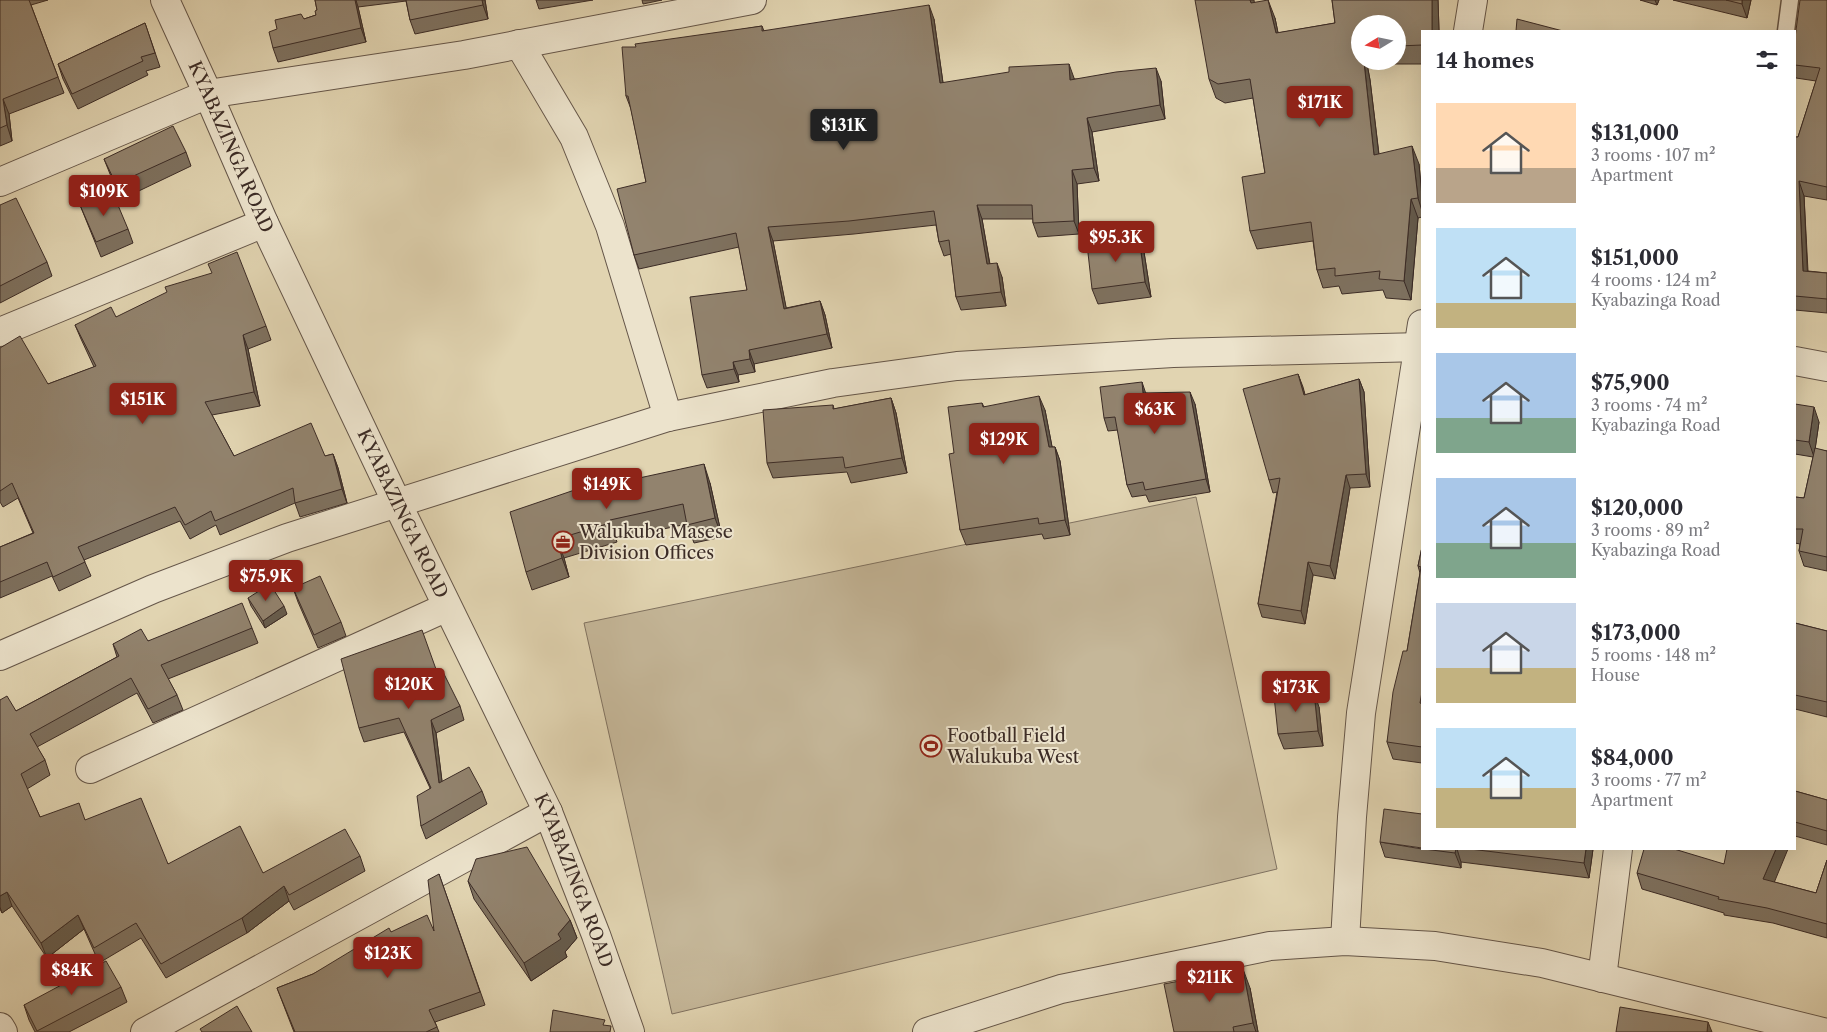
<!DOCTYPE html>
<meta charset="utf-8">
<style>
:root{--surface:#fff;--page:#f2f2f3;--text:#2b2b33;--muted:#7c7c81;--accent:#8f2418}
body{margin:0;font-family:"Libre Caslon Text",serif;background:var(--page);color:var(--text);height:100vh;display:flex;flex-direction:column;font-size:19px;white-space:nowrap}
*{box-sizing:border-box;margin:0}
p{font-size:16px;color:var(--muted)}
.icon{flex:none;width:28px;height:28px;fill:none;stroke:currentColor;stroke-width:2;stroke-linecap:round;stroke-linejoin:round}
.map{position:relative;flex:1;overflow:hidden}
.sheet{position:absolute;left:1421px;top:30px;width:375px;height:820px;display:flex;flex-direction:column;background:var(--surface);border-radius:0px;box-shadow:0 5px 20px #0002}
.sheet>*{flex:none}
.needle{width:32px;rotate:260deg}
.buttons{position:absolute;left:1351px;top:15px;display:grid;gap:10px}
.buttons a{display:grid;place-items:center;width:55px;height:55px;border-radius:50%;background:var(--surface);box-shadow:0 5px 20px #0002;font-size:25px}
.price{position:absolute;translate:-50% -42px;padding:0 11px;border-radius:5px;background:var(--accent);color:#fff;font-size:16px;line-height:32px;filter:drop-shadow(0 1px 2px #0008)}
.price::after{content:'';position:absolute;left:50%;top:30px;width:15px;height:11px;margin-left:-8px;background:inherit;clip-path:polygon(0 0,100% 0,50% 100%)}
.price.selected{background:#222;color:#fff}
ul{padding:0;list-style:none}
li{display:flex;align-items:center;gap:15px;height:125px;padding:0 15px}
li span{display:grid;place-items:center;flex:none;width:140px;height:100px;border-radius:0px;color:#555}
li>.icon{margin-inline-start:auto}
span .icon{width:60px;height:60px;fill:#fffc;stroke-width:1}
li b{font-size:21px}
h2{display:flex;justify-content:space-between;align-items:center;height:60px;padding:0 15px;font-size:21px}
.map>svg:first-child{display:block}
.green{fill:#c5b799;stroke:#807260}
.lines{fill:none;stroke-linecap:round;stroke-linejoin:round}
.service-casing{stroke:#655649;stroke-width:19}
.minor-casing{stroke:#655649;stroke-width:30}
.service{stroke:#ece3cc;stroke-width:16}
.minor{stroke:#ece3cc;stroke-width:28}
.wall{fill:#7e715f;stroke:#3c2c26;fill-rule:evenodd}
.shaded-wall{fill:#665c4d;stroke:#3c2c26}
.building{fill:#92836e;stroke:#3c2c26}
.labels{text-anchor:middle;stroke-width:4;stroke-linejoin:round;paint-order:stroke}
.street-label{font-size:18px;fill:#3c2c26;stroke:#ece3cc}
.poi-label{font-size:18px;fill:#3c2c26;stroke:#ece3cc;text-anchor:start}
</style>
<div class="map">
<svg width="1827" height="1032" viewBox="0 0 1827 1032">
<rect width="100%" height="100%" fill="#e1d4b1"/>
<filter id="stains"><feTurbulence type="fractalNoise" baseFrequency=".004" numOctaves="4"/><feColorMatrix values="0 0 0 0 .2 0 0 0 0 .09 0 0 0 0 .02 0 0 0 .5 -.17"/></filter>
<radialGradient id="worn" r=".72"><stop offset=".6" stop-color="#630" stop-opacity="0"/><stop offset="1" stop-color="#630" stop-opacity=".3"/></radialGradient>
<!-- green -->
<polygon class="green" points="1196,497 1277,869 672,1014 584,623"/>
<g class="lines">
<!-- service casing -->
<g class="service-casing">
<polyline id="service" points="1786,31 1790,0"/>
</g>
<!-- minor casing -->
<g class="minor-casing">
<g id="minor">
<path id="s1" d="M165 0 208 94 264 223 397 503 548 812 596 935 630 1032"/>
<polyline points="1468,31 1473,0"/>
<polyline points="519,44 574,137 610,226 668,417"/>
<polyline points="0,182 208,94 464,55 752,0"/>
<polyline points="0,332 264,223"/>
<polyline points="1795,361 1827,367"/>
<polyline points="0,656 153,589 287,538 668,417 833,383 957,366 1173,353 1422,347"/>
<polyline points="90,769 447,607"/>
<polyline points="1345,941 1352,817 1361,713 1422,324"/>
<polyline points="1602,978 1618,849"/>
<polyline points="0,1027 3,1032"/>
<polyline points="145,1032 548,812"/>
<polyline points="927,1032 1061,989 1270,946 1345,941 1435,946 1542,963 1823,1032"/>
</g>
</g>
<!-- service -->
<use href="#service" class="service"/>
<!-- minor -->
<use href="#minor" class="minor"/>
</g>
<!-- wall -->
<g class="wall">
<polygon points="0,0 48,0 31,5 64,93 9,114 12,141 0,146"/>
<polygon points="315,0 485,0 488,19 415,34 410,20 406,1 358,7 366,42 278,62 273,48 304,19 316,15 317,10"/>
<polygon points="536,0 593,0 539,9"/>
<polygon points="642,0 662,0 643,4"/>
<path d="M1332 0H1438L1439 31H1422V64H1367L1370 80 1379 154 1419 164 1422 197V217L1418 218 1411 300 1386 298 1383 290 1342 294 1339 286 1323 288 1317 270 1313 241 1257 249 1250 231 1265 173 1253 98 1225 103 1216 98 1209 79 1254 2 1275 18 1278 33 1335 23ZM1360 24H1398V61H1360Z"/>
<polygon points="1640,0 1659,0 1657,5"/>
<polygon points="1673,0 1751,0 1747,18"/>
<polygon points="1827,0 1827,200 1804,196 1808,271 1827,273 1827,313 1795,310 1795,137 1798,137 1816,81 1796,78 1795,75 1795,38"/>
<polygon points="934,19 943,83 1074,78 1074,79 1161,81 1165,119 1092,132 1099,181 1077,184 1079,234 1038,237 1033,223 1033,219 982,219 990,264 1002,277 1006,306 961,310 956,297 951,254 944,256 939,242 936,225 854,234 773,241 786,308 820,301 825,315 832,348 754,364 755,372 738,375 739,382 707,388 702,375 747,290 739,247 639,269 634,255 646,182 631,109 626,96 636,47 762,26 764,31"/>
<polygon points="145,23 160,67 146,71 148,75 78,109 63,79 58,64"/>
<polygon points="186,152 191,166 122,199 110,174 104,159"/>
<polygon points="0,205 47,262 52,276 0,303"/>
<polygon points="80,205 128,229 133,243 101,257"/>
<polygon points="1139,237 1144,252 1151,297 1098,304 1092,289"/>
<polygon points="116,317 266,326 271,340 248,349 260,406 212,415 234,456 325,456 333,454 338,468 347,503 300,517 295,503 220,535 216,525 190,539 180,521 84,560 91,576 59,591 52,576 0,598 0,547 33,533 18,498 3,507 0,502 0,348 48,384 94,367 81,339 75,325"/>
<polygon points="1298,374 1305,395 1359,379 1364,392 1370,487 1350,488 1335,579 1313,575 1305,624 1262,617 1258,604 1277,492 1273,493 1269,480"/>
<polygon points="1146,393 1195,404 1210,492 1149,502 1146,495 1132,497 1127,485 1118,430 1108,431 1104,418"/>
<polygon points="891,398 896,413 907,473 851,483 847,472 773,478 767,463 833,405 834,409"/>
<polygon points="982,403 984,407 1045,410 1052,447 1055,447 1060,461 1070,535 1044,539 1042,534 966,545 960,530 954,453"/>
<polygon points="1795,404 1819,422 1815,449 1827,451 1827,571 1804,566 1799,551 1800,544 1795,543 1795,497 1804,498 1813,457 1795,454"/>
<polygon points="601,481 602,486 710,483 722,537 694,543 687,524 616,539 617,542 564,558 569,577 532,590 526,572"/>
<polygon points="1422,547 1422,763 1393,759 1387,742 1407,651 1420,573 1418,566"/>
<polygon points="293,588 341,622 346,636 318,648 298,602"/>
<polygon points="248,598 287,614 265,628 251,606"/>
<polygon points="1795,623 1827,631 1827,717 1795,709"/>
<polygon points="252,628 258,643 168,679 177,695 183,710 153,723 137,693 37,747 45,760 50,775 27,789 40,817 85,820 168,864 263,873 360,856 365,871 294,910 289,901 247,933 166,978 141,938 99,963 84,929 47,958 12,906 2,913 0,909 0,700 16,711 117,657 113,644 148,641"/>
<polygon points="437,672 460,706 464,720 436,733 442,782 482,791 487,804 426,839 421,826 430,788 404,732 364,742 359,728"/>
<polygon points="1319,707 1323,746 1284,749 1278,734"/>
<polygon points="1795,791 1827,800 1827,845 1795,836"/>
<polygon points="1380,842 1422,849 1593,849 1589,878 1461,862 1461,868 1385,857"/>
<polygon points="1827,860 1827,938 1773,923 1724,915 1724,913 1642,889 1637,873 1724,864 1774,882 1816,893"/>
<polygon points="439,874 485,1005 435,1022 439,1032 294,1032 277,988 313,974 391,932 434,931"/>
<polygon points="468,881 570,920 577,938 565,952 567,957 531,981 474,899"/>
<polygon points="121,987 127,1002 69,1032 35,1032 29,1020 24,1005"/>
<polygon points="1250,988 1258,1032 1174,1032"/>
</g>
<!-- shaded-wall -->
<g class="shaded-wall">
<polygon points="355,0 356,0 358,7 366,42 361,28"/>
<polygon points="482,0 485,0 488,19 483,5"/>
<polygon points="1250,0 1254,0 1257,22 1251,3"/>
<polygon points="1268,0 1275,18 1282,52 1276,33"/>
<polygon points="1432,0 1438,0 1439,31 1432,31"/>
<polygon points="1655,0 1659,0 1657,5"/>
<polygon points="1742,0 1751,0 1747,18 1742,4"/>
<polygon points="929,5 934,19 945,97 940,83"/>
<polygon points="1364,61 1366,61 1367,64 1370,80 1381,173 1374,155"/>
<polygon points="1069,64 1074,78 1075,94 1070,80"/>
<polygon points="1156,68 1161,81 1165,119 1160,105"/>
<polygon points="3,99 9,114 12,141 7,125"/>
<polygon points="1087,118 1092,132 1099,181 1094,168"/>
<polygon points="1412,146 1419,164 1422,197 1422,211 1418,198"/>
<polygon points="1072,170 1077,184 1079,234 1074,221"/>
<polygon points="1799,181 1804,196 1808,285 1803,271"/>
<polygon points="1411,199 1418,218 1411,300 1404,281"/>
<polygon points="977,205 982,219 992,278 987,264"/>
<polygon points="768,227 773,241 789,322 784,309"/>
<polygon points="1139,237 1144,252 1151,297 1145,282"/>
<polygon points="997,263 1002,277 1006,306 1001,292"/>
<polygon points="820,301 825,315 832,348 827,334"/>
<polygon points="243,335 248,349 260,406 254,392"/>
<polygon points="749,350 754,364 755,372 750,359"/>
<polygon points="733,362 738,375 739,382 734,369"/>
<polygon points="1298,374 1303,387 1309,409 1304,395"/>
<polygon points="1359,379 1364,392 1370,487 1366,474"/>
<polygon points="1142,382 1146,394 1143,393"/>
<polygon points="1190,392 1195,404 1210,492 1206,479"/>
<polygon points="1039,396 1045,410 1055,462 1049,447"/>
<polygon points="891,398 896,413 907,473 902,458"/>
<polygon points="1814,407 1819,422 1814,457 1809,442"/>
<polygon points="1055,447 1060,461 1070,535 1065,520"/>
<polygon points="333,454 338,468 347,503 342,489"/>
<polygon points="704,464 710,483 722,537 715,518"/>
<polygon points="1346,475 1350,488 1335,579 1330,566"/>
<polygon points="557,539 564,558 569,577 562,558"/>
<polygon points="1308,562 1313,575 1305,624 1301,611"/>
<polygon points="284,606 287,614 265,628 263,621"/>
<polygon points="1314,692 1319,707 1323,746 1318,731"/>
<polygon points="1422,692 1422,711 1420,703"/>
<polygon points="431,720 436,733 444,797 439,783"/>
<polygon points="1456,849 1457,849 1461,862 1461,868 1455,853"/>
<polygon points="1586,849 1593,849 1589,878 1584,863"/>
<polygon points="1776,849 1788,849 1769,895 1763,879"/>
<polygon points="284,886 289,901 247,933 242,918"/>
<polygon points="7,892 12,906 2,913 0,907 0,896"/>
<polygon points="78,915 84,929 47,958 41,943"/>
<polygon points="570,920 577,938 565,952 567,957 531,981 524,963 558,934"/>
<polygon points="1243,969 1250,988 1258,1032 1256,1032 1253,1023"/>
<polygon points="1708,1022 1712,1032 1707,1032"/>
</g>
<!-- building -->
<g class="building">
<polygon points="0,0 29,0 58,77 3,99 7,125 0,128"/>
<polygon points="315,0 355,0 361,28 273,48 269,32 277,29 275,20 301,14 304,19 316,15 315,11 317,10"/>
<polygon points="406,0 482,0 483,5 410,20"/>
<polygon points="1195,0 1250,0 1251,3 1268,0 1276,33 1335,23 1332,0 1432,0 1432,31 1422,31 1422,45 1398,46 1398,24 1360,24 1360,61 1364,61 1364,62 1374,155 1412,146 1418,198 1411,199 1404,281 1379,279 1380,271 1335,276 1335,268 1317,270 1311,222 1250,231 1242,177 1265,173 1250,79 1218,84 1209,79"/>
<polygon points="1726,0 1742,0 1742,4"/>
<polygon points="1800,0 1827,0 1827,187 1799,181 1803,271 1827,273 1827,299 1795,296 1795,137 1798,137 1820,68 1795,65 1795,38"/>
<polygon points="929,5 940,83 1009,72 1009,67 1069,64 1070,80 1116,72 1156,68 1160,105 1087,118 1094,168 1072,170 1074,221 1033,223 1032,205 977,205 987,264 997,263 1001,292 956,297 949,240 939,242 934,211 849,221 768,227 784,309 820,301 827,334 749,350 750,359 733,362 734,369 702,375 690,297 747,290 736,233 634,255 617,189 646,182 628,96 626,96 622,47 636,47 635,44 762,26 762,31"/>
<polygon points="1517,19 1563,31 1516,31"/>
<polygon points="145,23 155,53 141,57 143,61 72,94 58,64"/>
<polygon points="173,126 186,152 116,184 104,159"/>
<polygon points="112,191 128,229 96,242 80,205"/>
<polygon points="16,198 47,262 0,286 0,205"/>
<polygon points="1139,237 1145,282 1092,289 1087,244"/>
<polygon points="237,252 266,326 243,335 254,392 205,402 234,456 311,423 325,456 333,454 342,489 295,503 293,488 215,521 211,511 185,525 175,507 78,547 85,562 53,577 47,562 0,582 0,547 34,533 12,483 0,491 0,348 20,336 48,384 96,366 75,325 111,307 116,317 167,292 165,287 212,273 208,264"/>
<polygon points="1298,374 1304,395 1359,379 1366,474 1346,475 1330,566 1308,562 1301,611 1258,604 1280,478 1269,480 1243,389"/>
<polygon points="1142,382 1143,393 1190,392 1206,479 1145,490 1143,482 1127,485 1115,417 1104,418 1100,387"/>
<polygon points="1039,396 1049,447 1055,447 1065,520 1039,524 1038,518 960,530 949,454 954,453 948,407 982,403 983,407"/>
<polygon points="891,398 902,458 845,468 843,457 767,463 763,410 833,405 833,409"/>
<polygon points="1795,404 1814,407 1809,442 1795,440"/>
<polygon points="1815,448 1827,451 1827,557 1799,551 1803,529 1795,529 1795,497 1804,498"/>
<polygon points="704,464 715,518 687,525 683,504 610,520 610,523 557,539 562,558 526,572 510,512 601,481 602,486"/>
<polygon points="1422,547 1422,692 1420,703 1422,704 1422,747 1387,742 1393,692 1403,651 1407,651 1421,567 1418,566"/>
<polygon points="320,576 341,622 314,635 293,588"/>
<polygon points="270,584 284,606 263,621 248,598"/>
<polygon points="242,603 252,628 161,665 177,695 148,709 131,678 30,734 45,760 21,774 40,817 79,803 85,820 141,798 168,864 240,826 263,873 345,829 360,856 289,895 284,886 242,918 161,964 136,923 94,948 78,915 41,943 7,892 0,896 0,700 7,696 16,711 119,656 113,644 141,629 148,641"/>
<polygon points="1795,623 1827,631 1827,702 1795,695"/>
<polygon points="422,630 437,672 442,670 460,706 431,720 439,783 469,767 482,791 421,826 417,796 431,788 399,718 359,728 341,659"/>
<polygon points="1314,692 1318,731 1278,734 1274,696"/>
<polygon points="1795,791 1827,800 1827,831 1795,822"/>
<polygon points="1384,809 1422,814 1422,848 1380,842"/>
<polygon points="527,847 570,920 558,934 561,939 524,963 468,881 476,859"/>
<polygon points="1424,849 1456,849 1455,853"/>
<polygon points="1470,849 1586,849 1584,863"/>
<polygon points="1644,849 1674,849 1724,864 1727,849 1776,849 1763,879 1816,893 1827,860 1827,924 1767,908 1718,899 1719,897 1637,873"/>
<polygon points="439,874 480,992 429,1010 437,1027 426,1032 295,1032 277,988 313,974 389,928 391,932 427,915 434,931 428,880"/>
<polygon points="106,961 121,987 37,1031 24,1005"/>
<polygon points="1243,969 1253,1023 1233,1027 1234,1032 1174,1032 1164,984"/>
<polygon points="237,1006 252,1032 202,1032 200,1029"/>
<polygon points="1620,1007 1708,1022 1707,1032 1616,1032"/>
<polygon points="553,1010 605,1020 603,1025 611,1026 610,1032 550,1032"/>
</g>
<!-- icons -->
<defs>
<g id="office-ring" transform="scale(1.125)"><circle r="9.5" fill="#ece3cc" stroke="#8f2418" stroke-width="1.5"/><path d="M-6-3h4V-5.5h4V-3h4V5H-6ZM-1-4.5V-3h2v-1.5ZM-6 0V1H6V0Z" fill="#8f2418"/></g>
<g id="stadium-ring" transform="scale(1.125)"><circle r="9.5" fill="#ece3cc" stroke="#8f2418" stroke-width="1.5"/><path d="M0-5a6.5 5 0 1 0 0 10a6.5 5 0 1 0 0-10ZM-3.5-1.8h7v3.6h-7Z" fill="#8f2418"/></g>
</defs>
<g fill-rule="evenodd">
<use href="#office-ring" x="563" y="542"/>
<use href="#stadium-ring" x="931" y="746"/>
</g>
<g class="labels">
<!-- street labels -->
<g class="street-label">
<text dy="6" stroke="none"><textPath href="#s1" startOffset="161">KYABAZINGA ROAD</textPath></text>
<text dy="6" stroke="none"><textPath href="#s1" startOffset="566">KYABAZINGA ROAD</textPath></text>
<text dy="6" stroke="none"><textPath href="#s1" startOffset="971">KYABAZINGA ROAD</textPath></text>
</g>
<!-- poi labels -->
<g class="poi-label">
<text x="579" y="538">Walukuba Masese<tspan x="579" dy="21">Division Offices</tspan></text>
<text x="947" y="742">Football Field<tspan x="947" dy="21">Walukuba West</tspan></text>
</g>
</g>
<rect width="100%" height="100%" filter="url(#stains)"/>
<rect width="100%" height="100%" fill="url(#worn)"/>
</svg>
<div class="buttons">
<a><svg class="needle" viewBox="-14 -14 28 28"><path d="M0-13l5 13h-10z" fill="#e53935"/><path d="M0 13l5-13h-10z" fill="#7c7c81"/></svg></a>
</div>
<b class="price" style="left:1320px;top:128px">$171K</b>
<b class="price selected" style="left:844px;top:151px">$131K</b>
<b class="price" style="left:104px;top:217px">$109K</b>
<b class="price" style="left:1116px;top:263px">$95.3K</b>
<b class="price" style="left:143px;top:425px">$151K</b>
<b class="price" style="left:1155px;top:435px">$63K</b>
<b class="price" style="left:1004px;top:465px">$129K</b>
<b class="price" style="left:607px;top:510px">$149K</b>
<b class="price" style="left:266px;top:602px">$75.9K</b>
<b class="price" style="left:409px;top:710px">$120K</b>
<b class="price" style="left:1296px;top:713px">$173K</b>
<b class="price" style="left:388px;top:979px">$123K</b>
<b class="price" style="left:72px;top:996px">$84K</b>
<b class="price" style="left:1210px;top:1003px">$211K</b>
<section class="sheet">
<h2>14 homes<svg class="icon" aria-label="filters" viewBox="0 0 24 24"><path d="M4 7h16M4 17h16"/><circle cx="9" cy="7" r="2"/><circle cx="15" cy="17" r="2"/></svg></h2>
<ul>
<li><span style="background:linear-gradient(#ffd9b3 65%,#b9a48a 0)"><svg class="icon" aria-label="home" viewBox="0 0 24 24"><path d="M3 11l9-7 9 7M6 9v11h12V9"/></svg></span><div><b>$131,000</b><p>3 rooms · 107 m²</p><p>Apartment</p></div></li>
<li><span style="background:linear-gradient(#bfe0f5 75%,#c2b280 0)"><svg class="icon" aria-label="home" viewBox="0 0 24 24"><path d="M3 11l9-7 9 7M6 9v11h12V9"/></svg></span><div><b>$151,000</b><p>4 rooms · 124 m²</p><p>Kyabazinga Road</p></div></li>
<li><span style="background:linear-gradient(#a9c7e8 65%,#7fa58c 0)"><svg class="icon" aria-label="home" viewBox="0 0 24 24"><path d="M3 11l9-7 9 7M6 9v11h12V9"/></svg></span><div><b>$75,900</b><p>3 rooms · 74 m²</p><p>Kyabazinga Road</p></div></li>
<li><span style="background:linear-gradient(#a9c7e8 65%,#7fa58c 0)"><svg class="icon" aria-label="home" viewBox="0 0 24 24"><path d="M3 11l9-7 9 7M6 9v11h12V9"/></svg></span><div><b>$120,000</b><p>3 rooms · 89 m²</p><p>Kyabazinga Road</p></div></li>
<li><span style="background:linear-gradient(#c9d6e8 65%,#c2b280 0)"><svg class="icon" aria-label="home" viewBox="0 0 24 24"><path d="M3 11l9-7 9 7M6 9v11h12V9"/></svg></span><div><b>$173,000</b><p>5 rooms · 148 m²</p><p>House</p></div></li>
<li><span style="background:linear-gradient(#bfe0f5 60%,#c2b280 0)"><svg class="icon" aria-label="home" viewBox="0 0 24 24"><path d="M3 11l9-7 9 7M6 9v11h12V9"/></svg></span><div><b>$84,000</b><p>3 rooms · 77 m²</p><p>Apartment</p></div></li>
</ul>
</section>
</div>
